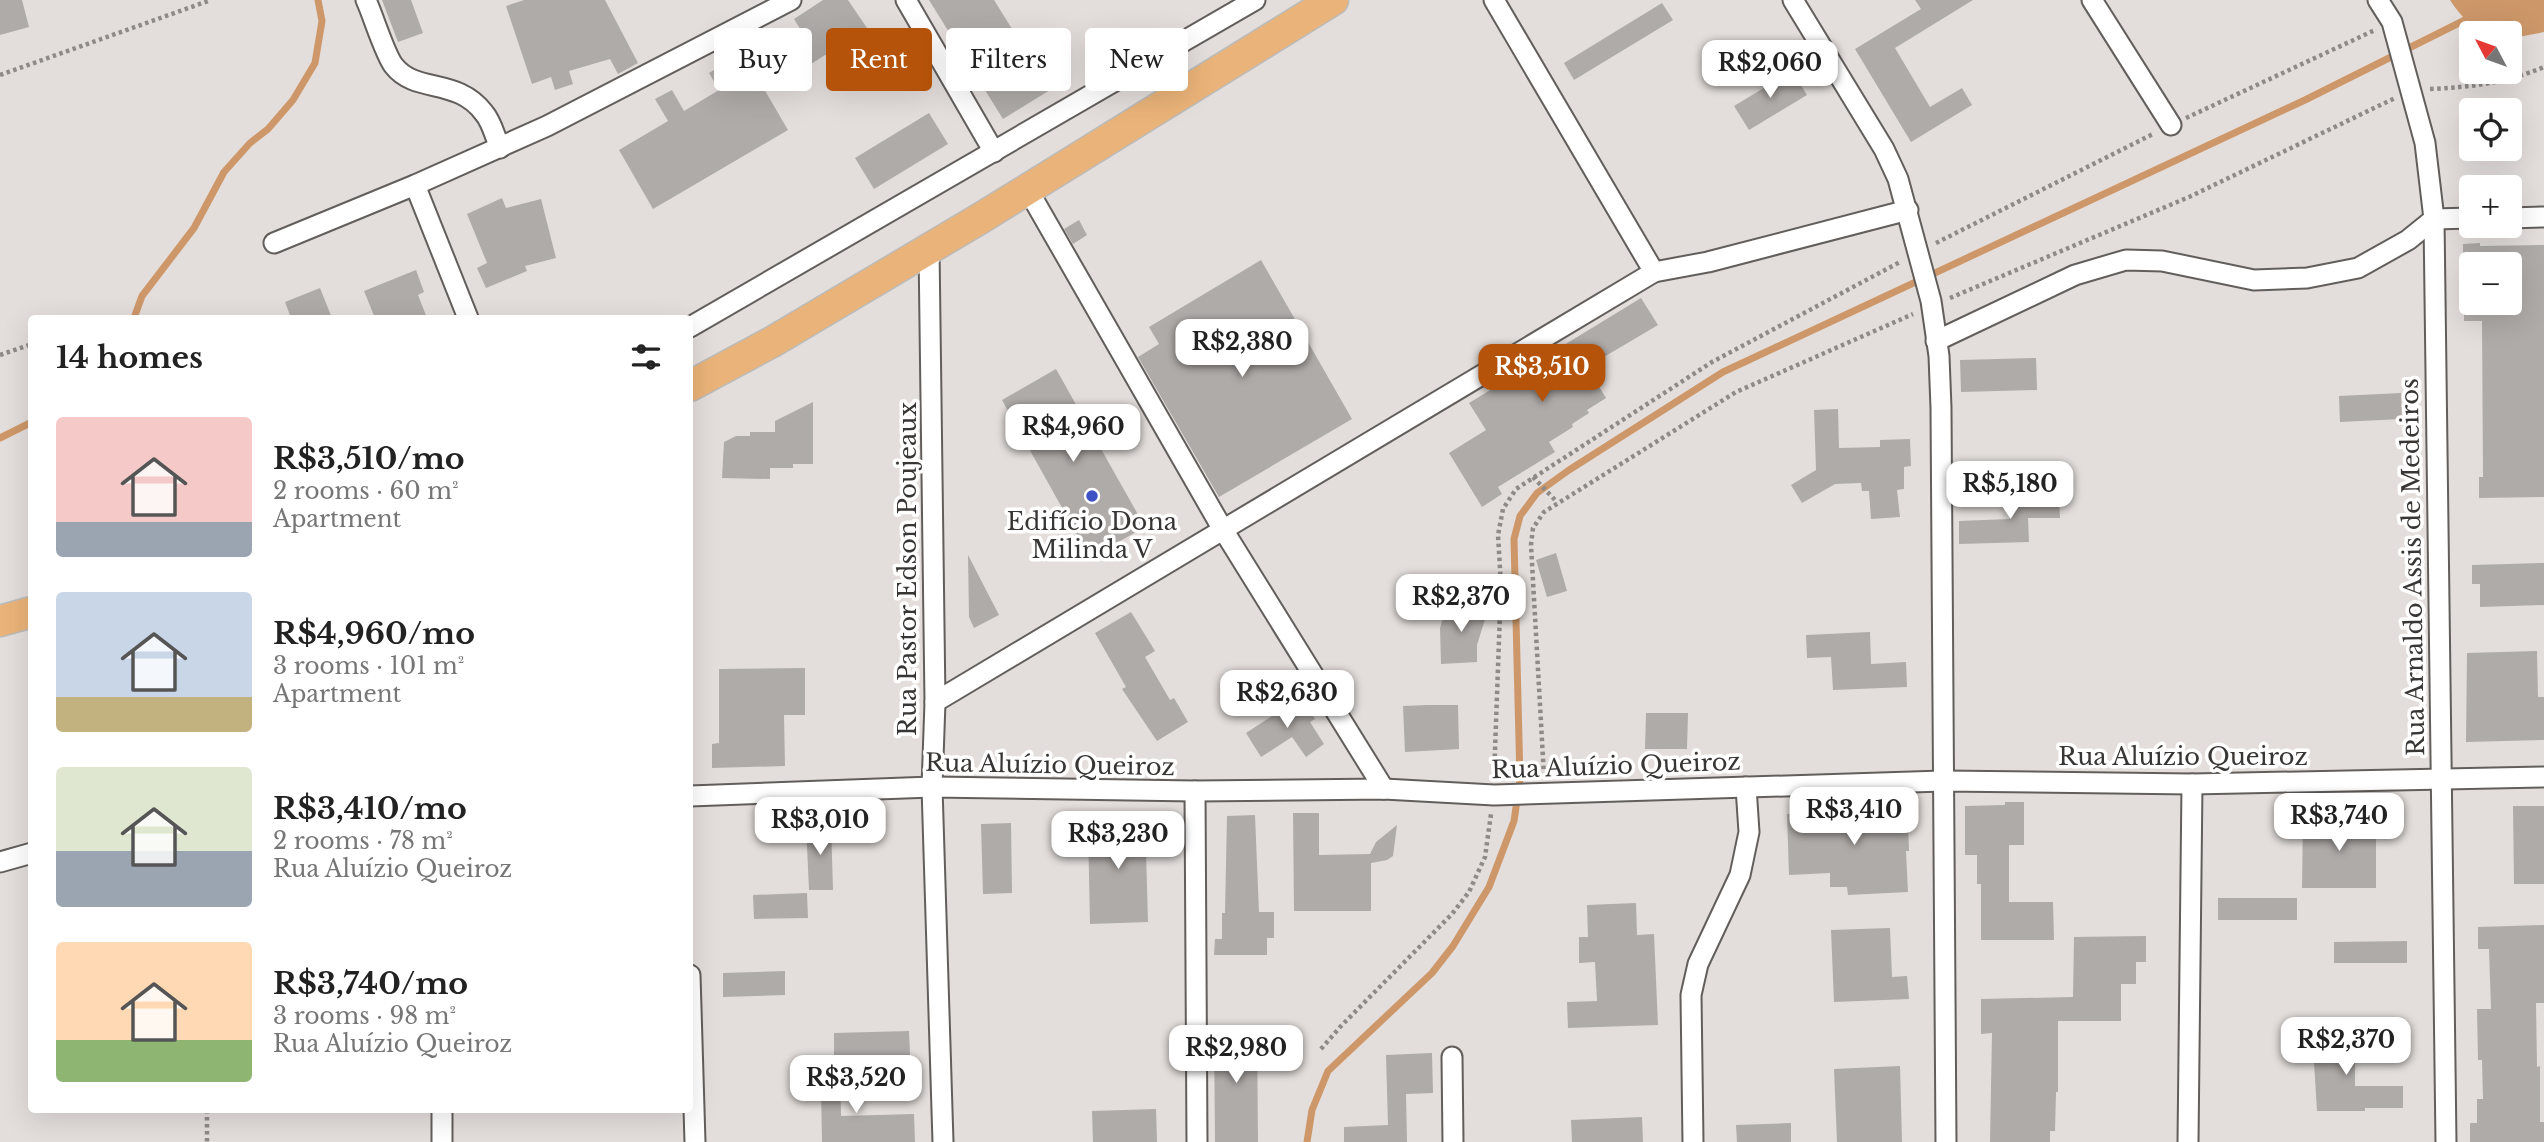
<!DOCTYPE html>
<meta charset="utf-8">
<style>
:root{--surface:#fff;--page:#f2f2f2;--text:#222;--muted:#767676;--accent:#b45309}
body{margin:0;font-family:"Libre Baskerville",serif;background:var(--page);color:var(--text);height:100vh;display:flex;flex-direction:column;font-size:26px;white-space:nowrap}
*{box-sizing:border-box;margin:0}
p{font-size:23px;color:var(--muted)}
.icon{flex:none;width:38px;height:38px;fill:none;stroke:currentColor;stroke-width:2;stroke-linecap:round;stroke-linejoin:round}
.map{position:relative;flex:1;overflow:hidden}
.drawer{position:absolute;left:28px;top:315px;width:665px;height:798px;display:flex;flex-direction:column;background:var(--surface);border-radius:7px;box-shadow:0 7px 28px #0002}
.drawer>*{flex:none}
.top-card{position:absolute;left:714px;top:28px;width:665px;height:63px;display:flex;gap:14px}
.needle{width:46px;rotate:311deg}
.tools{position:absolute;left:2459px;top:21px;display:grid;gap:14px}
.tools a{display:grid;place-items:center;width:63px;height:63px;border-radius:7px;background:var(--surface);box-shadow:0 7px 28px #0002;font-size:35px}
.price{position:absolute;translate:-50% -60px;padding:0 16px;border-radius:14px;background:#fff;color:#222;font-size:23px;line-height:46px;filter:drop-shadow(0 2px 4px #0008)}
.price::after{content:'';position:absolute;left:50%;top:42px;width:21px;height:16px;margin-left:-10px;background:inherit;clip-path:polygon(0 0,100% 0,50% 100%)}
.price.selected{background:var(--accent);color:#fff}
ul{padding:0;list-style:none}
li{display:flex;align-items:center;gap:21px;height:175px;padding:0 28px}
li span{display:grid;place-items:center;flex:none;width:196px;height:140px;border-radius:7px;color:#555}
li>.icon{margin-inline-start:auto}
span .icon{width:84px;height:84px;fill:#fffc;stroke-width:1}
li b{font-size:30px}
h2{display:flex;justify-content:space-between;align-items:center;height:84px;padding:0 28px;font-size:30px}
.chip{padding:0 24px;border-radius:7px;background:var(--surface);box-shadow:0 7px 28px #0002;font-size:24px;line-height:63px}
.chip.selected{background:var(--accent);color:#fff}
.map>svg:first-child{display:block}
.water{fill:#cd9769}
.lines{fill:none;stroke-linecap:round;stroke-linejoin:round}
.stream{stroke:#cd9769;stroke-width:7}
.building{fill:#afaba8}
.minor-casing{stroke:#625e5b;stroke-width:23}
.primary-casing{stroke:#bbbbba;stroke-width:33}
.path{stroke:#8d8a88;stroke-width:4.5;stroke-dasharray:3.5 3.5;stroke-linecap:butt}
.minor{stroke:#fff;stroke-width:19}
.primary{stroke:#eab379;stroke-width:30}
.poi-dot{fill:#3e52c5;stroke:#fff;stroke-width:2.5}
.labels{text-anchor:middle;stroke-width:7;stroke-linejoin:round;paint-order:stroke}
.poi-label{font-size:24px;fill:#383635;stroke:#fff}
.street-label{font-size:24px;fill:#383635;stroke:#fff}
</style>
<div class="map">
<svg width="2544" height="1142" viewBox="0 0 2544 1142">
<rect width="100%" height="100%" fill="#e3dedb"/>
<!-- water -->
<path class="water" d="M2450 0H2544V32L2513 38H2510V33C2480 33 2466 25 2450 0Z"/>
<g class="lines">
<!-- stream -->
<g class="stream">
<polyline points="134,318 142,296 194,228 224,172 250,143 268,129 293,100 315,63 322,21 318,0"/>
<polyline points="0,438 32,422"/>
<polyline points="1307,1142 1312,1110 1328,1071 1432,973 1453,946 1489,887 1514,821 1520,780 1514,539 1520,516 1537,493 1569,470 1723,372 2305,100 2473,16"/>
</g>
</g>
<!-- building -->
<g class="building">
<polygon points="0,0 22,0 29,27 0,35"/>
<polygon points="382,0 411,0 423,33 398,42"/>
<polygon points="524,0 605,0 638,63 618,74 610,59 569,71 573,84 555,90 551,77 532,84 506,6"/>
<polygon points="823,0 848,0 867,28 808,66 797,47 807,40 794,19"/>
<polygon points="929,0 994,0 1050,90 1003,119"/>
<polygon points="1915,0 1973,0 1895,48 1930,107 1962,88 1972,105 1911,142 1855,49 1921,9"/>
<polygon points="1662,3 1673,20 1574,80 1564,63"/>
<polygon points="743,53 788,130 653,209 619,150 668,121 655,99 672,90 684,111 719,90 709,73"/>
<polygon points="1792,71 1807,95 1749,130 1734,106"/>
<polygon points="929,113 948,144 874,189 855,158"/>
<polygon points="502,198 506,208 541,199 556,258 525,266 527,271 486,288 477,268 487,263 467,214"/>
<polygon points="1079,220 1087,235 1073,244 1064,229"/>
<polygon points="2480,243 2480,246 2544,245 2544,497 2479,498 2479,477 2483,477 2482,321 2464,321 2464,303 2510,303 2510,264 2463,264 2463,244"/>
<polygon points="1261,260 1352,419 1219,497 1138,357 1159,344 1149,327"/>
<polygon points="416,270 424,292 418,295 427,318 375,318 364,291"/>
<polygon points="320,288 332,318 291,318 285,302"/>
<polygon points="1641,298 1658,325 1587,367 1606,398 1587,410 1589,413 1572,424 1573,427 1549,442 1555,452 1498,487 1502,494 1482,507 1449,453 1486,430 1469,403"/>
<polygon points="2036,358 2037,390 1961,392 1960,360"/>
<polygon points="1056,369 1145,527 1090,558 1002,400"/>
<polygon points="2401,393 2402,419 2340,422 2339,396"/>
<polygon points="813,402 813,464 793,464 793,468 770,468 770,479 722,478 724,442 736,436 750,436 750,432 775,432 775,421"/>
<polygon points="1838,409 1839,448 1880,447 1880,440 1910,439 1911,466 1904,467 1904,489 1897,490 1900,517 1871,519 1869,491 1862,491 1861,483 1835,484 1802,503 1791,485 1816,470 1814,410"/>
<polygon points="2008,491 2028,491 2028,499 2059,498 2060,518 2028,518 2029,542 1959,544 1959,521 2009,519"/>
<polygon points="1556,553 1567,591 1547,597 1536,560"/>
<polygon points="968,555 999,615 974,628 969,617"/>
<polygon points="2544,563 2544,605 2480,607 2480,584 2472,584 2472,565"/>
<polygon points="1448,601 1487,613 1477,645 1477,662 1441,664 1440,628"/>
<polygon points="1131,612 1155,651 1145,657 1170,700 1174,698 1188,722 1157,741 1122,689 1126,687 1095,633"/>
<polygon points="1870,632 1871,664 1906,662 1907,687 1833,690 1831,657 1807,658 1806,635"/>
<polygon points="2537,651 2538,697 2544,697 2544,740 2466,742 2467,653"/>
<polygon points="805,668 805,715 784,715 785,766 712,768 712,744 719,743 719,669"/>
<polygon points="1299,695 1315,719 1310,722 1324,744 1306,757 1292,737 1261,757 1246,733 1287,706 1285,704"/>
<polygon points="1427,705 1458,705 1459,749 1405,752 1403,706"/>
<polygon points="1646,713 1688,713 1687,749 1645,749"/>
<polygon points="1914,802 1915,824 1908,825 1909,851 1906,851 1908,892 1848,895 1847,887 1830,887 1830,873 1789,875 1787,814 1849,812 1849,805"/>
<polygon points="2005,802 2024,802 2024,845 2009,845 2009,902 2053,902 2054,940 1981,940 1981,884 1977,884 1977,855 1965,855 1965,806 2005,805"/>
<polygon points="2513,806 2544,806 2544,884 2514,884"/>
<polygon points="1293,813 1319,813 1319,855 1370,854 1376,842 1397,825 1393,856 1387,860 1371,863 1371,911 1294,911"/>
<polygon points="1255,815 1259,912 1274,912 1274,938 1267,938 1267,955 1214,955 1215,939 1222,939 1222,913 1225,913 1227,816"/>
<polygon points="1145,816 1148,922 1090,924 1088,827 1105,827 1105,817"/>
<polygon points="2354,818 2376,818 2376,888 2302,888 2303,819"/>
<polygon points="831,823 833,890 809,890 806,824"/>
<polygon points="1011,823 1012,893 983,894 981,824"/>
<polygon points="807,893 808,918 754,919 753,895"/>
<rect x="2218" y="898" width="79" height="22"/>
<polygon points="1636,903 1637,935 1654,934 1658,1025 1568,1028 1567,1002 1597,1001 1595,962 1579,963 1579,937 1588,937 1587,905"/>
<polygon points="2544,925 2544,1003 2536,1003 2537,1067 2540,1066 2540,1122 2544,1122 2544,1142 2470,1142 2470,1123 2477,1123 2477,1099 2483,1099 2482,1060 2478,1060 2477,1009 2491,1009 2489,949 2478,949 2478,927"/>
<polygon points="1890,928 1892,977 1907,976 1909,999 1834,1002 1831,930"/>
<polygon points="2146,936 2146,962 2136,962 2136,984 2121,984 2121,1021 2058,1021 2058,1092 2056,1092 2055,1131 2050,1131 2050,1142 1990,1142 1992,1033 1981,1034 1981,999 2073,997 2074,937"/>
<polygon points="2407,941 2407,963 2334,963 2334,942"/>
<polygon points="785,971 785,995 723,997 723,973"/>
<polygon points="1214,1028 1257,1028 1258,1142 1215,1142"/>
<polygon points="2312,1030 2355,1030 2355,1086 2403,1086 2403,1108 2365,1108 2365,1111 2317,1111"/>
<polygon points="909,1031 910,1055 834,1056 834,1033"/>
<polygon points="1432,1053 1433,1093 1406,1094 1407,1142 1344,1142 1344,1127 1388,1125 1386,1055"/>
<polygon points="840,1060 841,1116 914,1114 915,1142 822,1142 821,1088 818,1088 817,1061"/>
<polygon points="1900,1066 1902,1142 1837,1142 1834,1069"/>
<polygon points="1156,1109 1157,1142 1093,1142 1092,1111"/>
<polygon points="1642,1117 1643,1142 1572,1142 1571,1120"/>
<polygon points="1791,1123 1791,1142 1737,1142 1736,1125"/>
</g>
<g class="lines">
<!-- minor casing -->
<g class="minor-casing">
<g id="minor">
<path d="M366 0C373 15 385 55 394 66 416 94 457 77 484 113 492 122 495 137 500 148"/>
<polyline points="906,0 994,152"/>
<polyline points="1494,0 1654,272"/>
<polyline points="1793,0 1884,149 1898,179 1931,301 1939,356 1941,408 1946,1142"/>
<polyline points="2092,0 2171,125"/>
<polyline points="2378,0 2392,22 2425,143 2434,219 2446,1142"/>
<polyline points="415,185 468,318"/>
<polyline points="1028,190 1222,528 1384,789"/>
<polyline points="2510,218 2544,217"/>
<polyline points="274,243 415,185 547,126 791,0"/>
<polyline points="929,248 935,702 932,787 943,1142"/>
<polyline points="690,327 1255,0"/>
<polyline points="1936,341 2075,275 2126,260 2162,261 2254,280 2307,278 2358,268 2408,240 2434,219 2471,218"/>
<polyline points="935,702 1654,272 1708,262 1908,210"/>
<polyline points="1195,791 1197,1142"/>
<polyline points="690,796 932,787 1195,791 1384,789 1494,795 1943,781 2192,784 2544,777"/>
<polyline points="0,862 32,853"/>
<polyline points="690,975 695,1142"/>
<polyline points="1452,1057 1453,1142"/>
<polyline points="442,1110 442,1142"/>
<polyline points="1693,1142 1691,995 1698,964 1740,875 1749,832 1746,787"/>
<polyline points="2188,1142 2192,784"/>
</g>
</g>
<!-- primary casing -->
<g class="primary-casing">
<g id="primary">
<polyline points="690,386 772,342 981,218 1333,0"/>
<polyline points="0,621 32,612"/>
</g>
</g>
<!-- path -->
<g class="path">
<polyline points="0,75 211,0"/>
<path d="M2430 89C2472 87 2505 83 2544 67"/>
<polyline points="2186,118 2375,30"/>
<polyline points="1936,243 2153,134"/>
<polyline points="1950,298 2189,197 2395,98"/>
<polyline points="0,355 32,344"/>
<polyline points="1533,477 1557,502"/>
<polyline points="1544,776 1531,545 1533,528 1544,512 1736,392 1913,314"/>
<polyline points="1494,778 1501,585 1498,535 1503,509 1516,489 1712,362 1900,262"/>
<polyline points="1321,1049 1341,1026 1452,914 1469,892 1485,857 1491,814"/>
<polyline points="207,1110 207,1142"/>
</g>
<!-- minor -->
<use href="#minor" class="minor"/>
<!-- primary -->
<use href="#primary" class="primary"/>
</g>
<!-- markers -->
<circle class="poi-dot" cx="1092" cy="496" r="7"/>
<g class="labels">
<!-- poi labels -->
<g class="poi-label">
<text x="1092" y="530">Edifício Dona<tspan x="1092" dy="28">Milinda V</tspan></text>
</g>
<!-- street labels -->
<g class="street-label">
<text transform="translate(2413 567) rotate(-91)" y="8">Rua Arnaldo Assis de Medeiros</text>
<text transform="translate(908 569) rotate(-90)" y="8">Rua Pastor Edson Poujeaux</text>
<text x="2183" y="765">Rua Aluízio Queiroz</text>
<text transform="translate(1050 765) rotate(1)" y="8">Rua Aluízio Queiroz</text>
<text transform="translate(1616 766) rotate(-2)" y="8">Rua Aluízio Queiroz</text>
</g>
</g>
</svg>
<div class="tools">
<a><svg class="needle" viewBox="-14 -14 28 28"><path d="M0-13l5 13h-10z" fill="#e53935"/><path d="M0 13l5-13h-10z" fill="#767676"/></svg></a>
<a><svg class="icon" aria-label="locate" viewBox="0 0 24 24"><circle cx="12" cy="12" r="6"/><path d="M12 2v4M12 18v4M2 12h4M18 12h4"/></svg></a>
<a>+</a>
<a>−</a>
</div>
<b class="price" style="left:1770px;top:100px">R$2,060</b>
<b class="price" style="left:1242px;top:379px">R$2,380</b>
<b class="price selected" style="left:1542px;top:404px">R$3,510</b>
<b class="price" style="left:1073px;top:464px">R$4,960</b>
<b class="price" style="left:2010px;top:521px">R$5,180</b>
<b class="price" style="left:1461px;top:634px">R$2,370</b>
<b class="price" style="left:1287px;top:730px">R$2,630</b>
<b class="price" style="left:1854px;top:847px">R$3,410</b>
<b class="price" style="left:2339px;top:853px">R$3,740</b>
<b class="price" style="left:820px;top:857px">R$3,010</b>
<b class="price" style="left:1118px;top:871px">R$3,230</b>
<b class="price" style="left:2346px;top:1077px">R$2,370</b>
<b class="price" style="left:1236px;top:1085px">R$2,980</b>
<b class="price" style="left:856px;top:1115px">R$3,520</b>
<div class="top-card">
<a class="chip">Buy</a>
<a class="chip selected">Rent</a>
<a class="chip">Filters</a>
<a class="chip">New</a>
</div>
<section class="drawer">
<h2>14 homes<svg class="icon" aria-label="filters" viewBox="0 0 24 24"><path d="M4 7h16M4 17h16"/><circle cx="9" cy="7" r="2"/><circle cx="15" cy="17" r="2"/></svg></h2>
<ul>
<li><span style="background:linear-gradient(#f6c9c9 75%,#9aa5b1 0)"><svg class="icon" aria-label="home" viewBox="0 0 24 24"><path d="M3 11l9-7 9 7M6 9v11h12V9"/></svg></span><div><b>R$3,510/mo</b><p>2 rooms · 60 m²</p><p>Apartment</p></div></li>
<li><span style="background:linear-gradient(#c9d6e8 75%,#c2b280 0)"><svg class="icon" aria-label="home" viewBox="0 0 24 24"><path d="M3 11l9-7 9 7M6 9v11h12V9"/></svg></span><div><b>R$4,960/mo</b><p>3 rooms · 101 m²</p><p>Apartment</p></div></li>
<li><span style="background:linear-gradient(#dfe7d0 60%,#9aa5b1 0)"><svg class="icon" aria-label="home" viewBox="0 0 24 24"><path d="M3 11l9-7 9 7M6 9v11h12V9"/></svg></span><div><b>R$3,410/mo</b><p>2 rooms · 78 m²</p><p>Rua Aluízio Queiroz</p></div></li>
<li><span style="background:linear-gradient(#ffd9b3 70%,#8fb573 0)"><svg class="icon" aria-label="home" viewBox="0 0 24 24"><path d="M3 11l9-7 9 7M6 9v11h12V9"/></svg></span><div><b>R$3,740/mo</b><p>3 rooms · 98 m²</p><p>Rua Aluízio Queiroz</p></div></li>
</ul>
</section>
</div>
